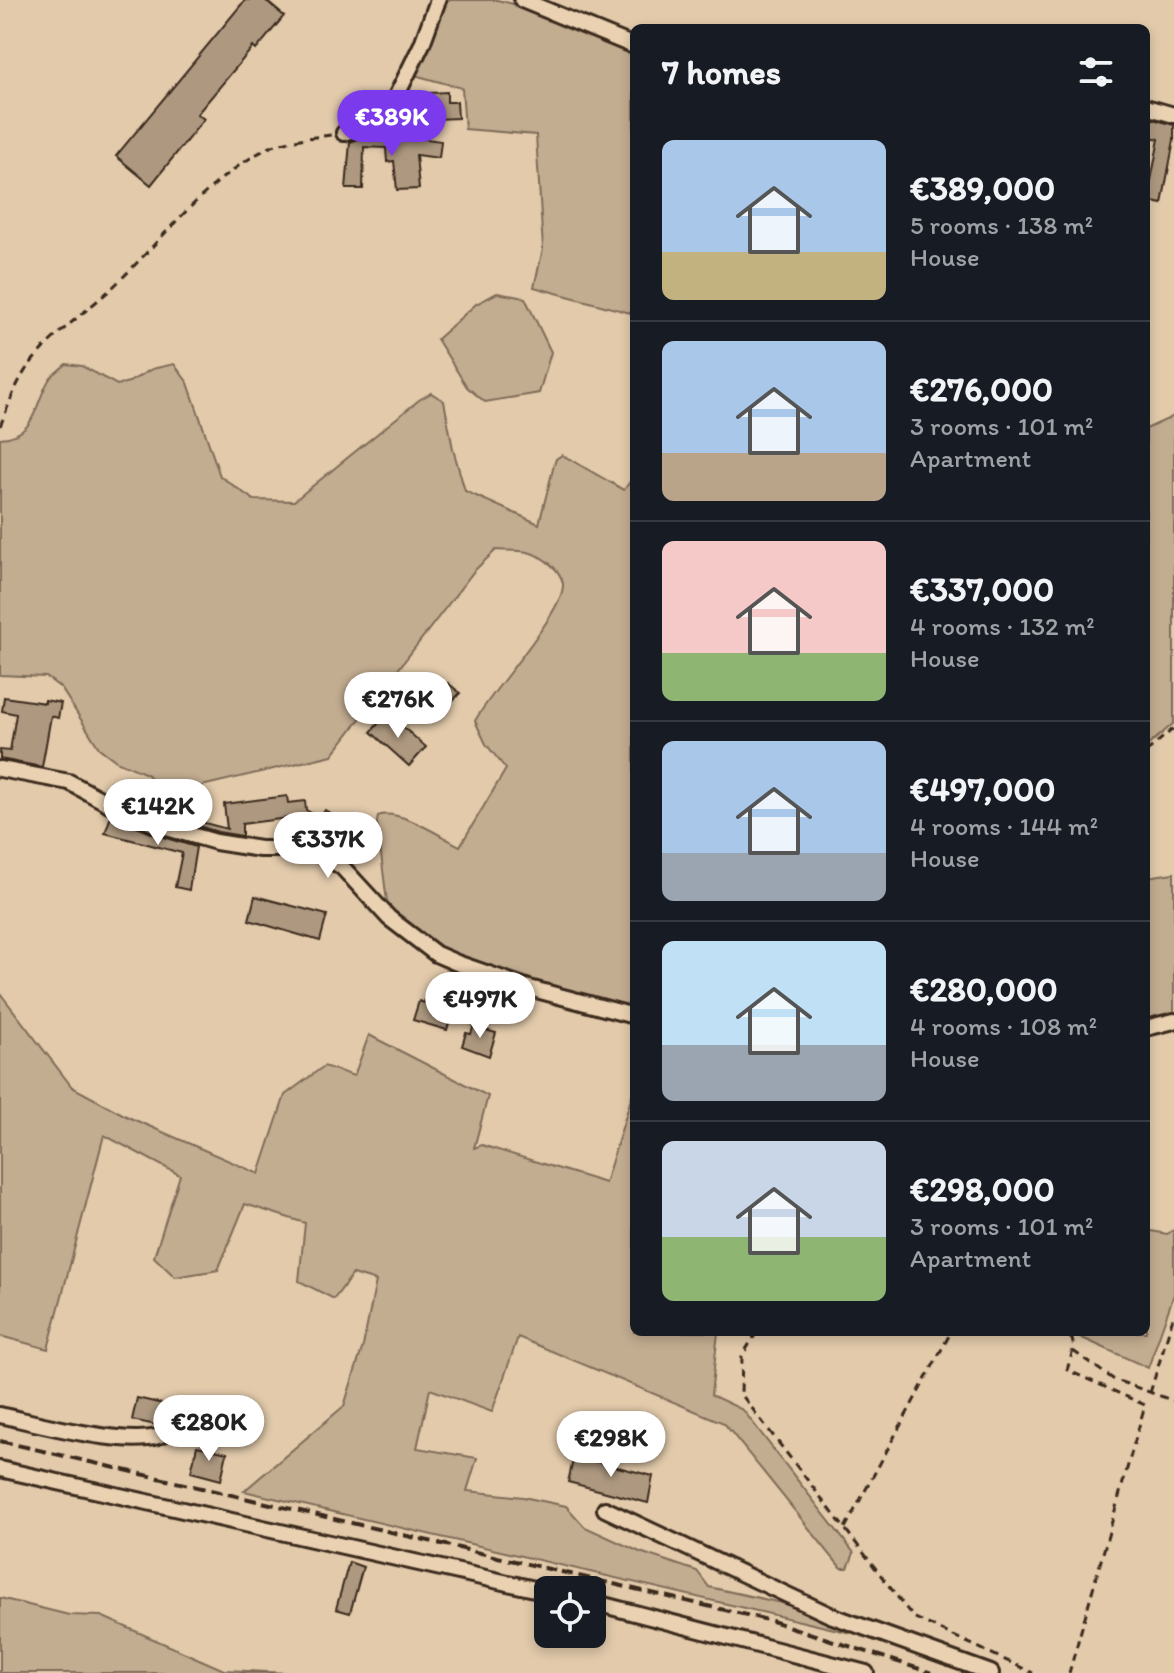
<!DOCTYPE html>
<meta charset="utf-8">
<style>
:root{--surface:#171b24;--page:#242831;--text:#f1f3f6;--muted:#9ea1a6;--line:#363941;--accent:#7c3aed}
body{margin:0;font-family:Itim,sans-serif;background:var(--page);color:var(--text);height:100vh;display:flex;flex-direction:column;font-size:30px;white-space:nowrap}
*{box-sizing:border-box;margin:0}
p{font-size:26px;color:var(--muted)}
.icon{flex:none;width:44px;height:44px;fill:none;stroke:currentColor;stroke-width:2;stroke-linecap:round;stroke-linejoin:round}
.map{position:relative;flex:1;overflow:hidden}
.panel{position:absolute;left:630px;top:24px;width:520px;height:1312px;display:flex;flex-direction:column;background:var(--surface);border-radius:12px;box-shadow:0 4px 12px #0003}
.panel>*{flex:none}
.fabs{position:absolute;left:534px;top:1576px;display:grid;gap:16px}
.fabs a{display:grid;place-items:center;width:72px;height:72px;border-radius:12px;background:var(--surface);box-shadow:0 4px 12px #0003;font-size:40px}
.price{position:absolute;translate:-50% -68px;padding:0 18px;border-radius:28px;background:#fff;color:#222;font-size:26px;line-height:52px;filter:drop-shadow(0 2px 4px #0008)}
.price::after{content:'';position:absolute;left:50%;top:48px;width:24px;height:18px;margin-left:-12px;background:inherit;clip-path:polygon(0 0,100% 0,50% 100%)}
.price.selected{background:var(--accent);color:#fff}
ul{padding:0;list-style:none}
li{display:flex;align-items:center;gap:24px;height:200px;padding:0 32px}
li+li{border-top:2px solid var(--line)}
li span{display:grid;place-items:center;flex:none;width:224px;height:160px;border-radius:12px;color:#555}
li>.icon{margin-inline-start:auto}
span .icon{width:96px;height:96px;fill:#fffc;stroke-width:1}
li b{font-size:34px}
h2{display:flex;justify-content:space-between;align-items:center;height:96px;padding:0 32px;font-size:34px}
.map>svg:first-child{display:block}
.green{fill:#c3ad91;stroke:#7f6c58;stroke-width:2}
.building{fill:#ae9980;stroke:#3b2a1e;stroke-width:2}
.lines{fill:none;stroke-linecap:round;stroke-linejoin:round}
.minor-casing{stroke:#3b2a1e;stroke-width:20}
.path{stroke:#3b2a1e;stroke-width:3;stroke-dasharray:8 6;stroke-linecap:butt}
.minor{stroke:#e9d1b1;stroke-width:14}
.rail{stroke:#3b2a1e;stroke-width:4;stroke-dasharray:12 6;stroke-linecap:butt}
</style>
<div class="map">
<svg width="1174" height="1673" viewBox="0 0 1174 1673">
<rect width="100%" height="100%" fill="#e2caab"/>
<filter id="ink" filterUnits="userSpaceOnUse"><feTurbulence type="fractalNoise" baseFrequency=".0125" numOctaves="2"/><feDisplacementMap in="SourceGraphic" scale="16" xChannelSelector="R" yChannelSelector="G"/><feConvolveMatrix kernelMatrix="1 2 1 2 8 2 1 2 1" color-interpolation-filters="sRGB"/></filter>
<g filter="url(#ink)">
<!-- green -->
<g class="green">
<polygon points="442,0 497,0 526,7 634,51 634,314 534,287 543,249 536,135 465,129 462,88 411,74"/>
<polygon points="497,293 525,298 551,352 539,393 485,402 467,387 437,339 476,304"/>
<path d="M66 364 82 366 117 385 129 382 152 369 174 364 188 383 220 476 254 500 294 501 419 400 431 393 444 401 453 449 465 491 539 524 554 465 556 459 562 455 624 490 634 476V1016L457 963 389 918 377 822 378 816C399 808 440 836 460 846L506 769 486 744 475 721C490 692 565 611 563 584 561 569 542 556 528 552 518 550 506 551 496 550L474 571 332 755 172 793 164 792 147 774 116 761 99 748 61 688 46 677 0 675V438C39 436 34 400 51 377 55 373 62 368 66 364Z"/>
<polygon points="1174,416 1174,723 1146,747 1146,429"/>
<polygon points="1174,873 1174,1018 1146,1024 1146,877"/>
<polygon points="0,993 72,1087 128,1117 259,1174 285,1095 324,1066 354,1076 369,1035 488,1096 474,1148 482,1145 605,1183 634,1089 634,1332 718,1332 711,1395 743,1410 854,1553 848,1568 841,1568 724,1423 518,1337 492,1412 430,1389 417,1448 477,1458 467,1491 523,1497 566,1506 585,1527 640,1552 697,1571 709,1587 786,1604 851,1633 244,1491 344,1406 363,1346 376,1281 353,1274 334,1299 299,1281 305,1223 245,1204 218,1270 175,1277 154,1257 180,1175 104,1135 48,1349 0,1336"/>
<polygon points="1146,1230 1167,1234 1174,1230 1174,1294 1148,1368 1069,1332 1146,1332"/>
<polygon points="0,1598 69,1615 101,1616 224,1670 290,1673 0,1673"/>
</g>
<!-- building -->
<g class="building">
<polygon points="245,0 265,0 284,16 256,50 253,47 197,114 204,119 151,185 116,156"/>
<polygon points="447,92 447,102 457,102 458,118 412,120 410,94"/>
<polygon points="1146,117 1174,125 1174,140 1162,204 1147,201 1159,139 1146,136"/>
<polygon points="385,133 441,141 439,158 416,155 419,189 397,190 394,161 387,162 386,148 364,147 363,189 346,189 350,142 367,136 385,136"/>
<polygon points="448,683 460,693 442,713 430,703"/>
<polygon points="4,697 45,703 45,700 61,703 58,718 51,716 42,767 0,759 0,750 10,751 16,714 2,711"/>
<polygon points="387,713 426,747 409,766 371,732"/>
<polygon points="287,796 288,803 305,801 306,810 320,818 325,810 340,819 335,828 341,831 333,844 294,821 296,817 242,824 242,836 218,832 155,813 156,810 227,829 224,804"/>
<polygon points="111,816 156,835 196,847 189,890 175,887 182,853 105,833"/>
<polygon points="255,896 327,915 320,941 249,920"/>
<polygon points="431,981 455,988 447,1015 451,1016 447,1030 413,1020 419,1001 424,1003"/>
<polygon points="475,1022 486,1025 485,1030 496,1033 489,1056 462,1046 466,1033 471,1034"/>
<polygon points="137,1398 167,1405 163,1422 156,1425 132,1420"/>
<polygon points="197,1446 227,1453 221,1480 191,1472"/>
<polygon points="574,1456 653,1476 648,1503 568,1482"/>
<polygon points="349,1562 363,1567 350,1613 336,1609"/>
</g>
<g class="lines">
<!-- minor casing -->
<g class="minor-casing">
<g id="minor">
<polyline points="522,0 634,46"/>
<polyline points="1146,107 1174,115"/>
<polyline points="344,133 376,122 391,107 422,44 438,0"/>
<polyline points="0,769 69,782 124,812 160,826 216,842 260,849 293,849 321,854 342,867 389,918 436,954 457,963 529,988 634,1016"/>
<polyline points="1146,1028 1174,1021"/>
<path d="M0 1415C33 1422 147 1454 169 1430"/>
<polyline points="0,1469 548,1592"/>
<polyline points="605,1509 830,1615 991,1673"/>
<polyline points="592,1602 866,1673"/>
</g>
</g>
<!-- path -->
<g class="path">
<path d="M0 426C7 410 13 391 22 376 42 342 84 314 113 287 162 240 205 181 266 149 286 139 310 138 331 135"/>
<polyline points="1146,752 1174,728"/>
<polyline points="757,1332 742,1356 741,1394 913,1617 1033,1673"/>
<polyline points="1057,1332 1072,1339 1074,1347 1067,1370 1145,1405 1069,1673"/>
<polyline points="1073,1351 1113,1379 1174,1401"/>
<polyline points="1150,1393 1174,1314"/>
<polyline points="845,1528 951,1332"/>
</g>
<!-- minor -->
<use href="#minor" class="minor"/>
<!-- rail -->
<polyline class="rail" points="0,1441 772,1621 932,1673"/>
</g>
</g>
</svg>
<div class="fabs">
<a><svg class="icon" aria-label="locate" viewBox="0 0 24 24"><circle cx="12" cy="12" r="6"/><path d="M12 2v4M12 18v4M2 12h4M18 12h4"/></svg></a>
</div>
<b class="price selected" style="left:392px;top:158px">€389K</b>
<b class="price" style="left:398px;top:740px">€276K</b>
<b class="price" style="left:158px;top:847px">€142K</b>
<b class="price" style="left:328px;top:880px">€337K</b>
<b class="price" style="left:480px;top:1040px">€497K</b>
<b class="price" style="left:209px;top:1463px">€280K</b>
<b class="price" style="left:611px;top:1479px">€298K</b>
<section class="panel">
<h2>7 homes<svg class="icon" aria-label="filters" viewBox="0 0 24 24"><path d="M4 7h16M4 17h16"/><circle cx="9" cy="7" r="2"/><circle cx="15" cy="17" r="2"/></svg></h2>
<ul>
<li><span style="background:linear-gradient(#a9c7e8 70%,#c2b280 0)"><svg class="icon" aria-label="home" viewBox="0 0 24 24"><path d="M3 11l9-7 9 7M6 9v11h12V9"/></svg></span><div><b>€389,000</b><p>5 rooms · 138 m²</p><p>House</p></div></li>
<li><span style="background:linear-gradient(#a9c7e8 70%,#b9a48a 0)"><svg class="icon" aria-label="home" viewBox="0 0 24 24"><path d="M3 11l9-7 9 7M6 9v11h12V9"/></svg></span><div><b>€276,000</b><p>3 rooms · 101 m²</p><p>Apartment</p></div></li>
<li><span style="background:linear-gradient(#f6c9c9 70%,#8fb573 0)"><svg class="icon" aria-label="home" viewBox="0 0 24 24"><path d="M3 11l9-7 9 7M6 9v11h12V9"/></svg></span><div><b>€337,000</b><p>4 rooms · 132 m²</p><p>House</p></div></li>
<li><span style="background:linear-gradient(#a9c7e8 70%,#9aa5b1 0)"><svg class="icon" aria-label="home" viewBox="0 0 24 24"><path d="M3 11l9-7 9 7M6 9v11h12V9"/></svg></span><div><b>€497,000</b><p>4 rooms · 144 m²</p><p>House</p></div></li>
<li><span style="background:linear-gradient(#bfe0f5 65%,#9aa5b1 0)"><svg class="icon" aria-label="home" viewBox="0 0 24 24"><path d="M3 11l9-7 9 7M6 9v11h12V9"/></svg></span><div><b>€280,000</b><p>4 rooms · 108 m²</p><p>House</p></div></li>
<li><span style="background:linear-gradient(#c9d6e8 60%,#8fb573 0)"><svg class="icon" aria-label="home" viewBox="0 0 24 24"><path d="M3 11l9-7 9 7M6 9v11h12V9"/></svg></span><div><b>€298,000</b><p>3 rooms · 101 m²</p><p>Apartment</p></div></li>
</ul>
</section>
</div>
